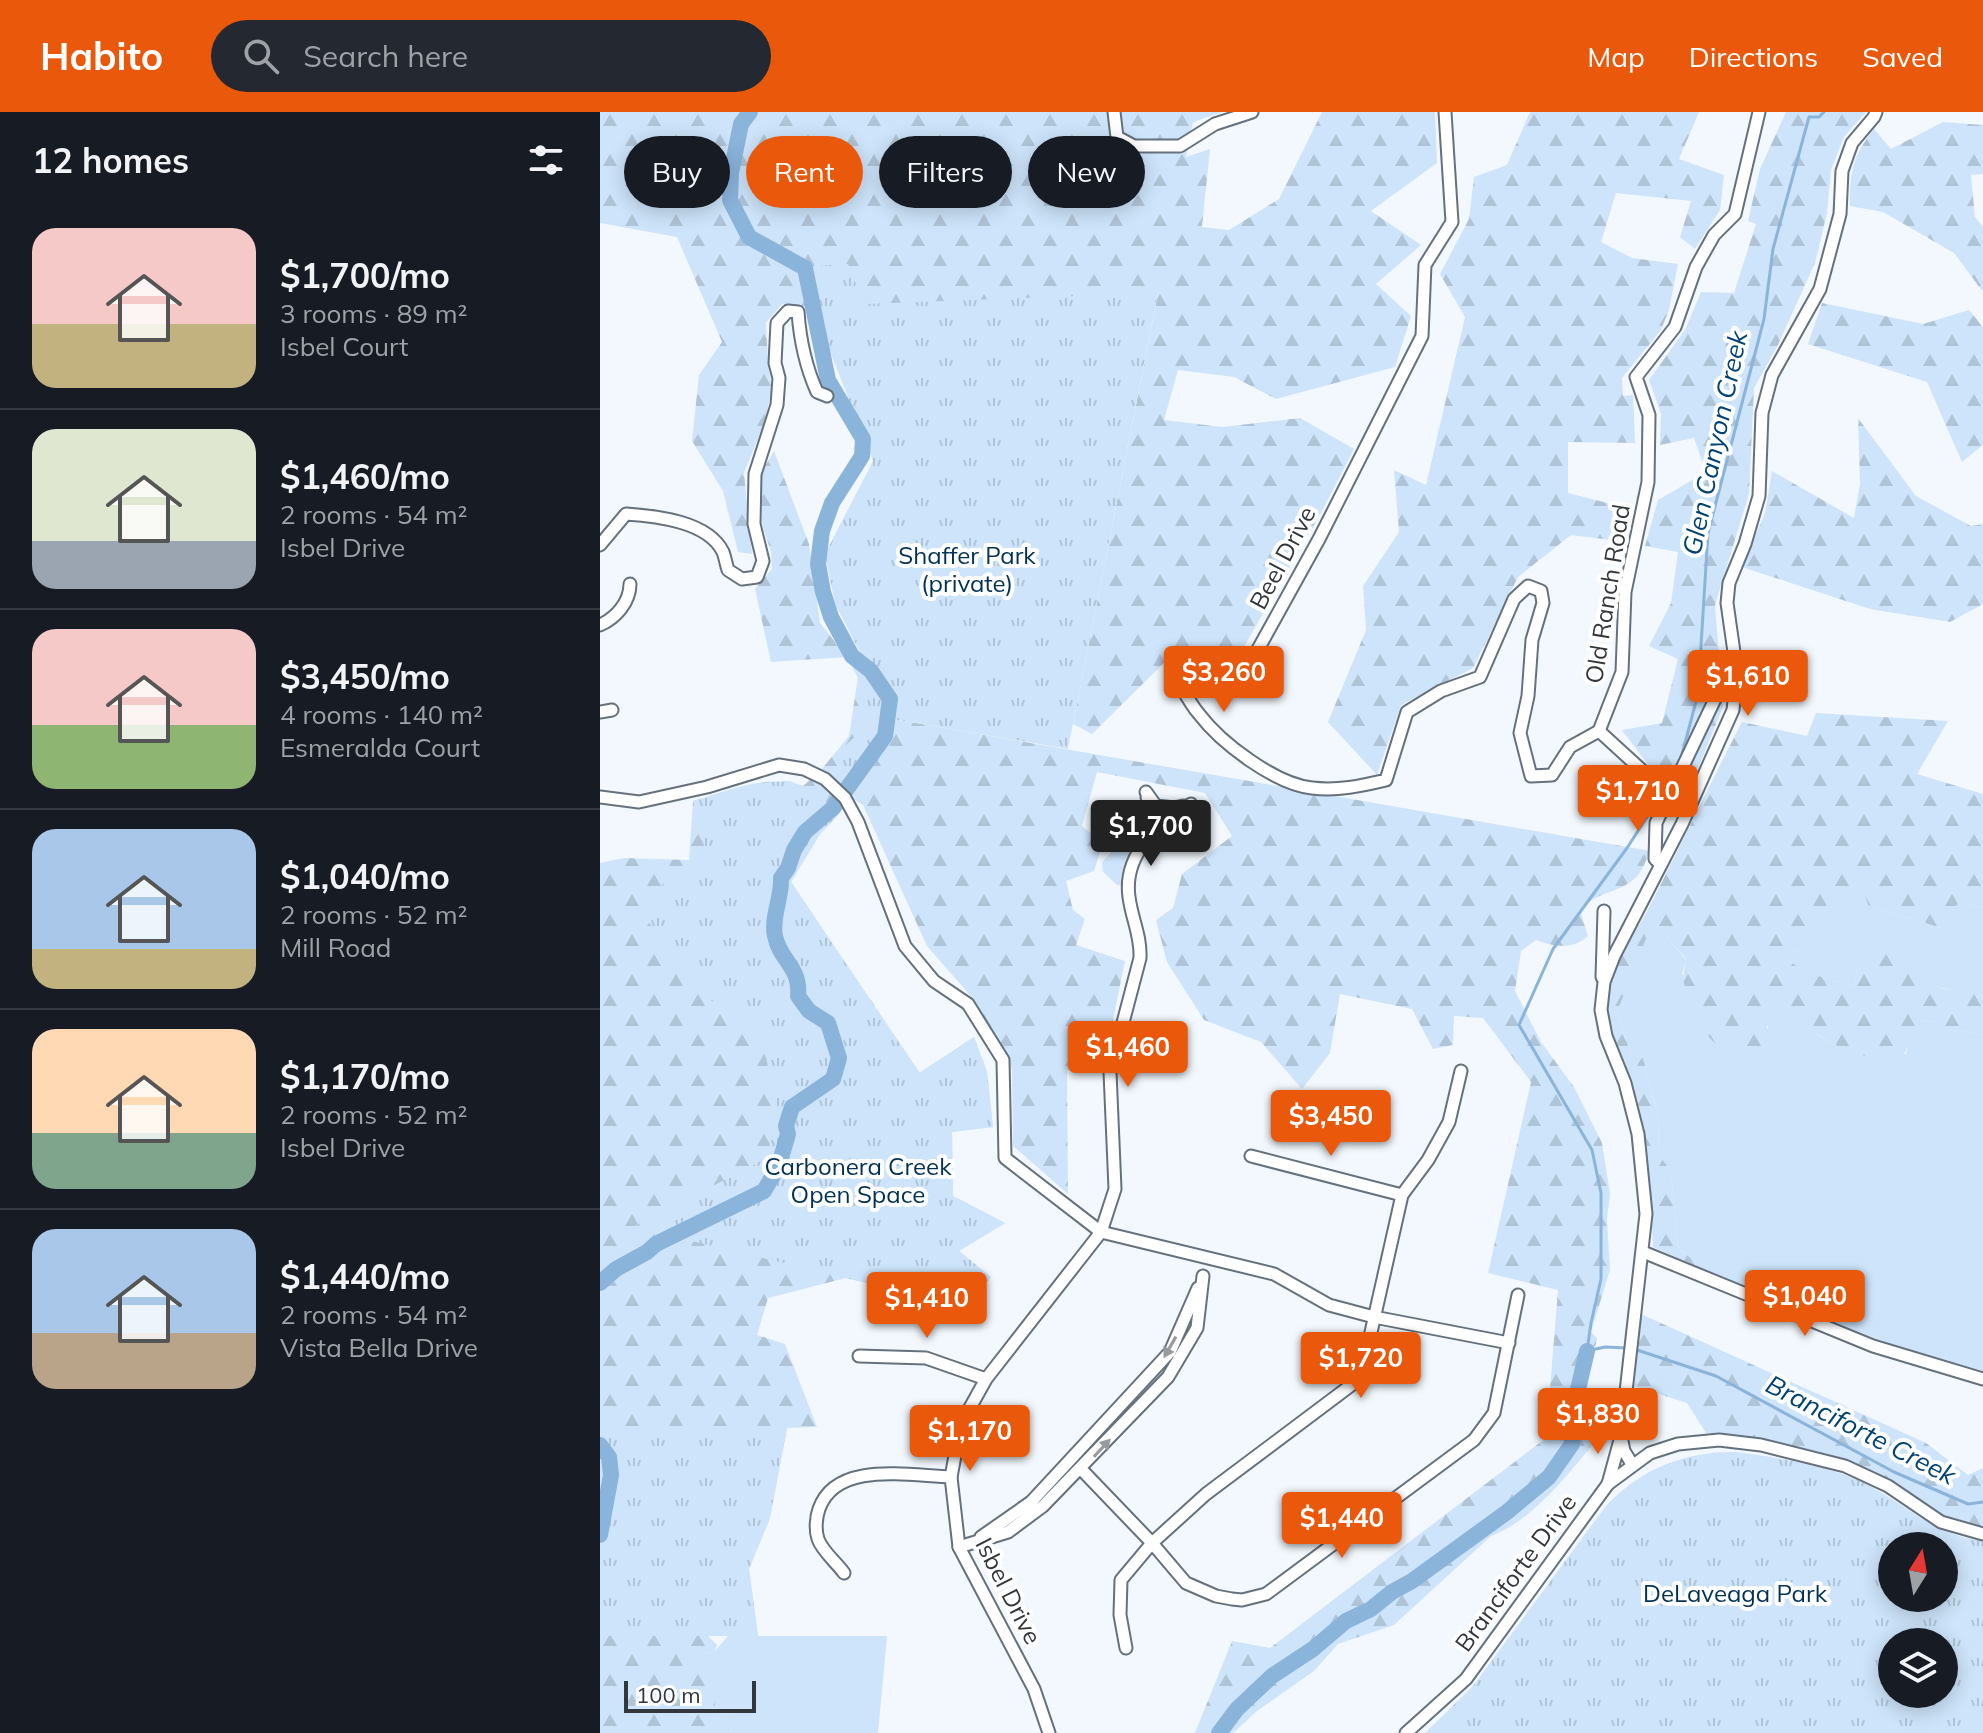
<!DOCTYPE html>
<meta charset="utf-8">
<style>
:root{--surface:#171b24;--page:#242831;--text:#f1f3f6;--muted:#9ea1a6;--line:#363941;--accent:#ea580c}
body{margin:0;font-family:Mulish,sans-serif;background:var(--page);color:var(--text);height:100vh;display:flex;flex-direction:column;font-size:30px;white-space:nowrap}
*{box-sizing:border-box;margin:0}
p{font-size:26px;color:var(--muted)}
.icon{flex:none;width:44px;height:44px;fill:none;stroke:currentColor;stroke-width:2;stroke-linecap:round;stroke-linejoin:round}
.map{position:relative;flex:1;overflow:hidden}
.sheet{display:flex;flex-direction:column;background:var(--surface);width:600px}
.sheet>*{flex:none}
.hud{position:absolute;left:24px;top:24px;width:760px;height:72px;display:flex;gap:16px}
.needle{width:52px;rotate:11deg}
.controls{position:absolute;left:1278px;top:1420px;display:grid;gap:16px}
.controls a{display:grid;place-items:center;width:80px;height:80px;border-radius:50%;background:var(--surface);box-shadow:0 4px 20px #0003;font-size:40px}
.scale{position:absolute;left:24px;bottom:20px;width:132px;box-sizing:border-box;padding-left:8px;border:4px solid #31373c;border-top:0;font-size:22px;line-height:28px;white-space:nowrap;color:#31373c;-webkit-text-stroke:6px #fff;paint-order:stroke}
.price{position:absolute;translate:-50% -68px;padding:0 18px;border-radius:8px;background:var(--accent);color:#fff;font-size:26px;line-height:52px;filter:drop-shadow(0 2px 4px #0008)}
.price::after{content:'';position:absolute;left:50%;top:48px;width:24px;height:18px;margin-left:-12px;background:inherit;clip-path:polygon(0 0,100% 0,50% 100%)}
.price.selected{background:#222;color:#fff}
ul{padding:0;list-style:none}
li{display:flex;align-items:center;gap:24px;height:200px;padding:0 32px}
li+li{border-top:2px solid var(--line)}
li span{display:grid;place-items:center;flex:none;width:224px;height:160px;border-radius:24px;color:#555}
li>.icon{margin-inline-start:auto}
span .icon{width:96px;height:96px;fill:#fffc;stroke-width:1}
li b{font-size:34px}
h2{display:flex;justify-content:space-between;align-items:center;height:96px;padding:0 32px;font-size:34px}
.pill{padding:0 28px;border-radius:36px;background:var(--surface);box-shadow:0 4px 20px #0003;font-size:28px;line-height:72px}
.pill.selected{background:var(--accent);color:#fff}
header{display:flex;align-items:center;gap:48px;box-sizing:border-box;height:112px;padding:0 40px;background:var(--accent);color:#fff}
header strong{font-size:38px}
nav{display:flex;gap:44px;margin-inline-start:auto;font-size:28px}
.search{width:560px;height:72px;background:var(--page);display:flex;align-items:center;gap:20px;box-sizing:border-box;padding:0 28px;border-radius:44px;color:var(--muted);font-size:30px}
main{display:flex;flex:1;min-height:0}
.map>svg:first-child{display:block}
.grass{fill:#cde4fa}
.forest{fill:url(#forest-firs)}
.park{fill:url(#park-tufts);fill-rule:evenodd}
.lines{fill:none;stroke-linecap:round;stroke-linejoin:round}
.stream{stroke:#8bb4db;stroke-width:3}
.river{stroke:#8bb4db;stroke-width:16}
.minor-casing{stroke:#65717d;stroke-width:15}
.minor{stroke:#fff;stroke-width:11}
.oneway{fill:#989b9e}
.labels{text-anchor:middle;stroke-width:8;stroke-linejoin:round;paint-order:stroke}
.park-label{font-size:24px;fill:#013256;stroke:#fff}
.street-label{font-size:24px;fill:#31373c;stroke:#fff}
.water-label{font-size:26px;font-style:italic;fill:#004373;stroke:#fff}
</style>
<header>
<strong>Habito</strong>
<div class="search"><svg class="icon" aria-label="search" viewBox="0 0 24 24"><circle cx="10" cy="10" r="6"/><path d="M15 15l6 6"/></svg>Search here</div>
<nav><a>Map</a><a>Directions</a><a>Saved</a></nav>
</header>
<main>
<section class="sheet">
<h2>12 homes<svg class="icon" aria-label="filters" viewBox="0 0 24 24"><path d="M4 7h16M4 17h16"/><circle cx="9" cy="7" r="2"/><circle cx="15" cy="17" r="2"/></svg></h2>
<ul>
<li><span style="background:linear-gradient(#f6c9c9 60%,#c2b280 0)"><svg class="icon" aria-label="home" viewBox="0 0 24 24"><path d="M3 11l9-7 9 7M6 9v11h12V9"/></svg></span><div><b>$1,700/mo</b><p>3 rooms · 89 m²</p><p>Isbel Court</p></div></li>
<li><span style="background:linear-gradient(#dfe7d0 70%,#9aa5b1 0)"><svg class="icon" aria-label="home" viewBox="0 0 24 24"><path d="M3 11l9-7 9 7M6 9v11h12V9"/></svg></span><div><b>$1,460/mo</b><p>2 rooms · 54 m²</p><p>Isbel Drive</p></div></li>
<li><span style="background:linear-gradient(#f6c9c9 60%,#8fb573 0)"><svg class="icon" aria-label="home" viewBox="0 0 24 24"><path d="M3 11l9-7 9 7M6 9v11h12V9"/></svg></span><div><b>$3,450/mo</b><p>4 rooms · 140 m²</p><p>Esmeralda Court</p></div></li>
<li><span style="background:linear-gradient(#a9c7e8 75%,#c2b280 0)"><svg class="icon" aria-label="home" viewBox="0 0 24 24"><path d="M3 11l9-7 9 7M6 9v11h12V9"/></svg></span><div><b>$1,040/mo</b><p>2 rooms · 52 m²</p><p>Mill Road</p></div></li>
<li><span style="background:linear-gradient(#ffd9b3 65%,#7fa58c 0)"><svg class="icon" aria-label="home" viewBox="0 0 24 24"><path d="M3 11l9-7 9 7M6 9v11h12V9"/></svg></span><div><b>$1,170/mo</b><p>2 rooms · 52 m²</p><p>Isbel Drive</p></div></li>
<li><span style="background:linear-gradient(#a9c7e8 65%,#b9a48a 0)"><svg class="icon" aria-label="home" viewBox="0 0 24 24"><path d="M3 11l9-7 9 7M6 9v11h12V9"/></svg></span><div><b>$1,440/mo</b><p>2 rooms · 54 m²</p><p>Vista Bella Drive</p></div></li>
</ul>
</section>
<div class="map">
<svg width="1383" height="1621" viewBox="0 0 1383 1621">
<defs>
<pattern id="forest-firs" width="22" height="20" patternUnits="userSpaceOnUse" patternTransform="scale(2)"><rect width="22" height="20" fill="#cde4fa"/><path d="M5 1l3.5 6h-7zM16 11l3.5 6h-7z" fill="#b0c4d7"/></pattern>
<pattern id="park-tufts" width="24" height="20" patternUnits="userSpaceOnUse" patternTransform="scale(2)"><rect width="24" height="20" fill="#cde4fa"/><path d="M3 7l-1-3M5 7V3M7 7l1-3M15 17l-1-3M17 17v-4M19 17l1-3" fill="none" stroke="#b0c4d7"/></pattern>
</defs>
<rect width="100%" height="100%" fill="#f2f8fd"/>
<!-- grass -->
<g class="grass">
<polygon points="538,727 528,744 521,773 517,773 503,760 502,750 518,733"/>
<path d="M1231 776 1265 780 1268 793 1344 817 1351 798 1359 791 1383 796V878L1360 880 1257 856 1254 874C1230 869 1202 860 1182 845L1194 837 1210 843Z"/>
<polygon points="1053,808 1086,848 1082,862 1168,917 1168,904 1177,889 1218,923 1246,939 1306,942 1309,927 1318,910 1331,908 1347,917 1383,923 1383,1259 1292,1233 1103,1157 1078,1135 1071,1060 1058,1042 1059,1006 1043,946 1031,943 1017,900"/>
<polygon points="592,1203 585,1228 566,1262 441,1390 405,1416 495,1330 580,1228"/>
<polygon points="128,1524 287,1524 278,1621 132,1621 124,1604 114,1599 102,1548 104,1542 114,1540"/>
</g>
<!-- forest -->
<g class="forest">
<polygon points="0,0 622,0 593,10 586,45 610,37 602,115 629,118 679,87 722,0 835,0 837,51 771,99 821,133 776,172 811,204 795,255 676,287 634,265 578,258 564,308 622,315 700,306 754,337 721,401 642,538 596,545 574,541 492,622 473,612 558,182 264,193 199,159 214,197 182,192 166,211 168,252 172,276 165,309 144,361 152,442 138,440 123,379 92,329 99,263 122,230 77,125 0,111"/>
<polygon points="930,0 1099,0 1079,47 1124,63 1120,98 1095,137 1080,125 1091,89 1016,81 1001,130 1032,146 1078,152 1069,198 1061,218 1022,266 1023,284 1033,283 1035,331 968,330 968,381 1027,396 1019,429 971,423 918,465 873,556 801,593 777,663 728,610 766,518 763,474 799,420 794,358 826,373 865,205 840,162 869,107 874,65 907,53"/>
<polygon points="1186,0 1266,0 1244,25 1231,58 1227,101 1215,151 1177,235 1154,276 1149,382 1115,493 1123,595 1094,666 1052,658 1022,618 1062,611 1078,547 1049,534 1071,491 1078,440 1045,434 1058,388 1106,360 1094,326 1060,333 1061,302 1049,268 1085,218 1101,180 1134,181 1156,112 1148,109 1160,57"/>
<path d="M1343 10 1383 13V62L1371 63 1375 105 1383 115V180L1354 141 1283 100 1250 94C1250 59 1252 45 1274 17L1291 37Z"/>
<polygon points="1222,191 1323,212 1369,198 1383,215 1383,333 1362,350 1327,270 1208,232"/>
<polygon points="1258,306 1316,384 1371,414 1383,412 1383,492 1350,510 1270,497 1142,455 1165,401 1172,359 1254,406 1260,372"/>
<polygon points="174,339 209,432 220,511 247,545 171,550 155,477 172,457 171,440 162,412 161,361"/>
<path d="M258 565 287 606 1050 739C1047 746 1044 755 1039 762 1024 781 996 779 980 798L988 824C973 838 954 835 936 828L921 839 915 879 941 930 974 975 1002 1031 1010 1081 1007 1108 1010 1158 991 1220 997 1226 980 1310 992 1334C964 1366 933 1408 891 1424L794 1513 738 1532 714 1559 657 1599 633 1621H595L632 1529 670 1536 946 1326 958 1178 888 1161 931 970 883 906 854 904 853 933 833 937 812 897 740 882 730 941 702 977 661 930 604 908 567 850 556 808 573 796 582 762 632 724 605 681 497 660 482 714 503 731 494 759 466 769 473 798 485 807 476 833 525 849 503 957 467 958 468 1082 413 1034 412 957 369 882 327 834 263 693 250 685 238 703 220 722 191 770 320 961 374 925 387 960 393 1015 352 1020 353 1084 405 1111 359 1139 376 1153 351 1191 246 1166 168 1186 157 1223 185 1232 217 1315 187 1316 170 1406 149 1457 158 1524H108L117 1533 114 1540 104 1542 103 1548 117 1579 114 1599 124 1604 132 1621H0V751L24 746 89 748 93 689C127 679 168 661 203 674L221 658 249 624Z"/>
<path d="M1216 601 1348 609 1317 662 1383 682V796L1359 791 1351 799 1353 816 1344 817 1268 793 1264 780 1232 777 1210 843 1194 837 1183 845C1202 860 1230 869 1254 874L1257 856 1250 842C1299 824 1297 857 1333 873 1350 881 1366 878 1383 878V923L1347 917 1331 908 1318 910 1301 950 1285 949 1246 939 1189 906 1177 889C1165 910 1168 927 1153 950 1108 941 1075 892 1086 847L1053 809 1017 900 1031 943 1043 946 1059 1006 1058 1042 1071 1059 1078 1135 1103 1157 1053 1135C1051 1094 1049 1049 1039 1008 1031 971 1009 934 1007 896 1006 858 1035 823 1052 790 1082 730 1111 670 1142 610L1207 624Z"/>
<polygon points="1041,1202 1326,1331 1368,1363 1383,1356 1383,1418 1344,1406 1295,1371 1246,1349 1165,1327 1106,1321 1087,1291 1031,1273"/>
</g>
<!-- park -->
<g class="park">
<polygon points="248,152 264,192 558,181 468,637 287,606 282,643 255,667 233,645 262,618 268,586 247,545 262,544 235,492 225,442 273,349 197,155"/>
<polygon points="190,669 218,681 238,703 220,722 191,770 319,961 374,925 387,960 393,1015 352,1020 353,1084 405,1111 359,1139 391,1165 364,1199 351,1191 33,1115 167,1046 177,997 160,917 114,891 71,852 69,831 37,799 64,771 110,758 93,689 159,671"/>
<polygon points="0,1314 187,1316 170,1406 149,1457 158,1524 0,1524"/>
<path d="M1136 1340C1175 1345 1227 1353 1262 1370 1306 1391 1332 1423 1383 1429V1621H825L873 1574 1005 1395C1040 1357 1085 1339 1136 1340ZM1292 1434H1344V1486H1292ZM1292 1530H1344V1582H1292Z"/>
</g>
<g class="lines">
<!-- stream -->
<g class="stream">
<polyline points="1081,646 1098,582 1108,421 1164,207 1173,137 1209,5 1219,5 1224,0"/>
<polyline points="1027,1236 1005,1235 987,1239 991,1211 1001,1167 1001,1081 992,1038 919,913 953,837 1027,736 1063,680"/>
<polyline points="1034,1237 1116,1264 1294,1360 1368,1392 1383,1390"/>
</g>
<!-- river -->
<g class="river">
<path d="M0 1171 16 1157 47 1140 56 1132 164 1079 179 1053 188 1022 186 1014 192 995 233 967 239 946 228 911 209 899 198 884C201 855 180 849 175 824 171 805 182 786 181 766L188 756 194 738 205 720 233 696 285 624 290 587 271 559 252 544 231 505 223 480 218 452 222 419 232 391 262 344 263 327 228 268 205 156 149 125 130 88 131 61 141 12 150 0"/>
<polyline points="0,1333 9,1345 11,1363 0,1423"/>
<polyline points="619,1621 637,1597 672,1564 713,1537 746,1509 771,1497 792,1480 812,1469 907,1400 949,1365 972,1332 971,1307 987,1239"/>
</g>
<!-- minor casing -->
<g class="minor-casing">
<g id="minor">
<polyline points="514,0 517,25 534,34 580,34 615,12 652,0"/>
<path d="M845 0 852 110 825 153 822 224 719 427 656 541 616 558 585 566 582 576C587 585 592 594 599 602 621 631 675 672 712 676 738 679 761 674 786 668L807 600 841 579 880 565 914 487 928 474 941 479 943 491 932 528 928 584 920 621 931 664 952 663 970 635 999 619"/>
<path d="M0 433 26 402C55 404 108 409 123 440 125 445 126 452 128 458L142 467 157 465 163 449 154 412 155 362 177 293 179 266 175 251 177 211 188 199 198 200C200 229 205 253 217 280L227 284"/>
<path d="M0 513C16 506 30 490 30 472"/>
<polyline points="0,600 12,598"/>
<polyline points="999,619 1022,560 1025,480 1048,370 1049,303 1036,265 1075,215 1096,155 1114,123 1135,102 1159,0"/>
<polyline points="999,619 1069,683"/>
<polyline points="546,680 556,694 574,696 583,694"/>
<polyline points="0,685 39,690 107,675 179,653 204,657 225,667 245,686 258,710 305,834 334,869 368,892 403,948 405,1046 501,1120 674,1162 729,1193 774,1205 909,1231"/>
<polyline points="547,685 555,716"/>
<polyline points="1061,752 1055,747 1056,711 1116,585 1122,574 1136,571"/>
<polyline points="1002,865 1004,799"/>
<polyline points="651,1044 802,1083"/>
<polyline points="1043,1140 1273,1234 1383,1267"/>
<polyline points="259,1244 326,1246 386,1267"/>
<polyline points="1032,1352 1024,1339 1021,1324 1046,1102 1038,1022 1025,971 1006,924 1001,898 1004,870 1014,844 1082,712 1133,598 1137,561 1127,491 1129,471 1145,432 1159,384 1162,301 1172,263 1220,177 1240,102 1242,59 1252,31 1274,5 1276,0"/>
<polyline points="481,1357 552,1431 586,1471 616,1484 632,1487 642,1488 666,1482 874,1328 894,1301 918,1183"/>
<polyline points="1008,1372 1020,1328"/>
<polyline points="381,1425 431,1390 570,1240 598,1176"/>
<polyline points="359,1435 408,1420 443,1394 568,1265 597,1216 603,1164"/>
<path d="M244 1461C237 1451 222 1439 218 1427 215 1418 216 1405 219 1397 236 1348 310 1364 351 1365"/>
<polyline points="526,1536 520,1503 521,1468 552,1431 606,1382 754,1271 767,1238 802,1083 828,1048 849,1010 861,959"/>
<path d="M449 1621 434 1577 359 1435 351 1365 361 1312 386 1267 501 1120 515 1077 510 960 540 846C541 823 532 808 529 785 523 743 558 710 591 692"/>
<polyline points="806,1621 866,1567 1008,1372 1050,1341 1078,1332 1119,1328 1161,1333 1245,1354 1288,1374 1341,1410 1383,1422"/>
</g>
</g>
<!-- minor -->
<use href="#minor" class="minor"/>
</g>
<!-- one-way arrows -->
<defs><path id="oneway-solid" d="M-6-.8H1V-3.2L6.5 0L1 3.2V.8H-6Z" transform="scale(2)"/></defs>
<g class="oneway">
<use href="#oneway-solid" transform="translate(570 1235) rotate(120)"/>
<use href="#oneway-solid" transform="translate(502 1336) rotate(-47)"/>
</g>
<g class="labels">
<!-- park labels -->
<g class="park-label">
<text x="367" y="452">Shaffer Park<tspan x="367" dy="28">(private)</tspan></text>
<text x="258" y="1063">Carbonera Creek<tspan x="258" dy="28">Open Space</tspan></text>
<text x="1135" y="1490">DeLaveaga Park</text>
</g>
<!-- street labels -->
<g class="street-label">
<text transform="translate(683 446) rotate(-62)" y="8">Beel Drive</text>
<text transform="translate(1008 482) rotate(-81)" y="8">Old Ranch Road</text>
<text transform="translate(916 1461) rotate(-54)" y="8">Branciforte Drive</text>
<text transform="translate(408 1479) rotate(63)" y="8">Isbel Drive</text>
</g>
<!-- water labels -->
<g class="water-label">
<text transform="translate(1115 331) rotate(-78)" y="9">Glen Canyon Creek</text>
<text transform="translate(1261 1318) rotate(27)" y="9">Branciforte Creek</text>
</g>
</g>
</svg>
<div class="controls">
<a><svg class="needle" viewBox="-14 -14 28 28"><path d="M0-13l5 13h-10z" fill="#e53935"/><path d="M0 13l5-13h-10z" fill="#9ea1a6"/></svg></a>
<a><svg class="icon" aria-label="layers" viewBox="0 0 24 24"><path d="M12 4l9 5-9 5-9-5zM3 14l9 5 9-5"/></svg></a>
</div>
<div class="scale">100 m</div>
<b class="price" style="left:624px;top:602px">$3,260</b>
<b class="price" style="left:1148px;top:606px">$1,610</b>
<b class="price" style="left:1038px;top:721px">$1,710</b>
<b class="price selected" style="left:551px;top:756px">$1,700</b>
<b class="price" style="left:528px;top:977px">$1,460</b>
<b class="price" style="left:731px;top:1046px">$3,450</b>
<b class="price" style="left:1205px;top:1226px">$1,040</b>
<b class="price" style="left:327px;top:1228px">$1,410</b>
<b class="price" style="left:761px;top:1288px">$1,720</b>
<b class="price" style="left:998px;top:1344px">$1,830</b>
<b class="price" style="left:370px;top:1361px">$1,170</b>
<b class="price" style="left:742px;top:1448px">$1,440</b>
<div class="hud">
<a class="pill">Buy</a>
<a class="pill selected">Rent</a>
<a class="pill">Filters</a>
<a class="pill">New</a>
</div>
</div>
</main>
